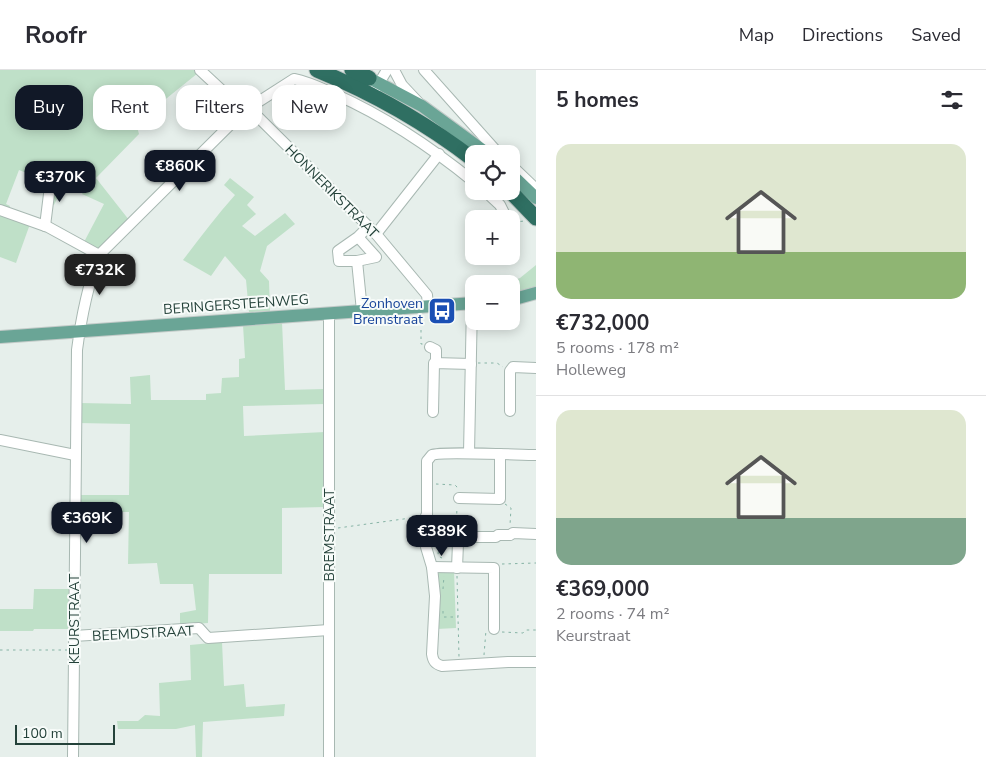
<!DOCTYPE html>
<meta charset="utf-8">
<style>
:root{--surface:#fff;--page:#f7f7f7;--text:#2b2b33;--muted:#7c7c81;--line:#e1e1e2;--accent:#111827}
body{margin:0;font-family:"Nunito Sans",sans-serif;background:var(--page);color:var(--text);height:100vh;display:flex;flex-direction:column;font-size:19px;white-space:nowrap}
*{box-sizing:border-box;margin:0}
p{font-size:16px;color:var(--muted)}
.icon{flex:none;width:28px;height:28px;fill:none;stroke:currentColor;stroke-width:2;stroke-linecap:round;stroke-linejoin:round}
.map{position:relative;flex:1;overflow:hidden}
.sheet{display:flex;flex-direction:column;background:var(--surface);width:450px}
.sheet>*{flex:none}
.hud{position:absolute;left:15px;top:15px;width:445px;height:45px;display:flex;gap:10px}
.fabs{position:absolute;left:465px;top:75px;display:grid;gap:10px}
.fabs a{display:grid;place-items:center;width:55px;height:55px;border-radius:10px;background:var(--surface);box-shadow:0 2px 12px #0003;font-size:25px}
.scale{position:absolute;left:15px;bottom:12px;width:100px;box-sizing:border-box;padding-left:5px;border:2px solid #24423a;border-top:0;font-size:14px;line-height:18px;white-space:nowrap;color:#24423a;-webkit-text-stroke:4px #f7fbf9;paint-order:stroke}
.price{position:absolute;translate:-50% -42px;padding:0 11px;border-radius:10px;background:var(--accent);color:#fff;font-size:16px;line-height:32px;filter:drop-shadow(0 1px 2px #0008)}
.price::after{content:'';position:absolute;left:50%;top:30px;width:15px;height:11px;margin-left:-8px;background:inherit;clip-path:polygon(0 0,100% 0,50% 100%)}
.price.current{background:#222;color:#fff}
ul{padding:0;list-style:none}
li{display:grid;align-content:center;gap:10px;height:265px;padding:0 20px}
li+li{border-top:1px solid var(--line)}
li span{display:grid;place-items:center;height:155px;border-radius:15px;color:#555}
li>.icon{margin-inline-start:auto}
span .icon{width:90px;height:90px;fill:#fffc;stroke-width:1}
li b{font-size:21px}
h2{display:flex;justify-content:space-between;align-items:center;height:60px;padding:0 20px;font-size:21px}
.chip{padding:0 18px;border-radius:15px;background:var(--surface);box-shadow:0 2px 12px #0003;font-size:18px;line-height:45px}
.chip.current{background:var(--accent);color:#fff}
header{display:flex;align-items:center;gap:30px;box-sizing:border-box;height:70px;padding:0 25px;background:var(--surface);border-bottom:1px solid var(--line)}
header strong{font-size:24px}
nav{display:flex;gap:28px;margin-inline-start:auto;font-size:18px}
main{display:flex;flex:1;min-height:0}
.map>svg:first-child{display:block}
.green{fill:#bfe0c8}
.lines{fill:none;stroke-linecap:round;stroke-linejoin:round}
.minor-casing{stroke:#a8b8b2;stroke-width:12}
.major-casing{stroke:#c2cac8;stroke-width:14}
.highway-casing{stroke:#c2cac8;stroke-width:17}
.path{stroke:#86b3a5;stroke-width:1;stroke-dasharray:2.5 4;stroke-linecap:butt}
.minor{stroke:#fff;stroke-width:10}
.major{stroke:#6aa596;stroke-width:12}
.highway{stroke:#2f6f62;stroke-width:15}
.labels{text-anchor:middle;stroke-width:4;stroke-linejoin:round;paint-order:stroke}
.street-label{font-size:14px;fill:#24423a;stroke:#f7fbf9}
.transit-label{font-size:14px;fill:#164399;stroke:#f7fbf9;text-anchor:end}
</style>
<header>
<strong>Roofr</strong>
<nav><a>Map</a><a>Directions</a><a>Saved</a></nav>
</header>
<main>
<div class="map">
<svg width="536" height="687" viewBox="0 0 536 687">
<rect width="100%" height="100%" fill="#e6efeb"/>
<!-- green -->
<g class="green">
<polygon points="0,0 196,0 198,3 136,53 139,64 96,108 129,150 98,179 83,174 104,134 82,124 90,109 71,99 54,135 47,132 49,121 37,119 37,107 19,100 6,134 10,136 8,141 0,138"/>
<path d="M230 108 254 127 247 135 256 144 242 156 255 166 285 143 295 154 267 176 260 201 269 211 270 241 249 242 246 210 225 186 211 206 183 190C200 168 216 146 235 125L224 115Z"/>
<polygon points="0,145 30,154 16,193 0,187"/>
<polygon points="536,195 536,218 518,223 514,210 520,208"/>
<polygon points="282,252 285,320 325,319 325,334 243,336 244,366 325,362 325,437 282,438 282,504 209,504 208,553 180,555 180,543 196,540 193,514 160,514 157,493 128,494 129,442 78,442 77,425 129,425 130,354 78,353 79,333 131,334 130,307 150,305 151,330 206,330 206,324 221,323 222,308 239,307 239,289 245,288 243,255"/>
<polygon points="436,501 454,501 456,558 437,559"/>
<polygon points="34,519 69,519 68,559 34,559 33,561 0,561 0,539 33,539"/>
<polygon points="222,572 224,616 244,614 246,637 285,634 284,646 203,652 202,687 196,687 195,655 176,659 118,659 117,651 138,651 145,645 160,646 159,613 191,610 190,575"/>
</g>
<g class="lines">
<!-- minor casing -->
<g class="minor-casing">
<g id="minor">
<path d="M200 0 244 41 294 9C309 12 323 19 337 25 386 47 432 78 474 112"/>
<polyline points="394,0 402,15 418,32"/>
<polyline points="424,0 499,84"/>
<polyline points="375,20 387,0"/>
<polyline points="250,39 376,164 427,225 428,236"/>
<polyline points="511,95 536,119"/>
<polyline points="485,121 500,135 507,149"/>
<polyline points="0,140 48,157 99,185"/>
<polyline points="45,156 51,108"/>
<polyline points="376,164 439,84"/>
<polyline points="358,167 338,181 339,191 357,191 376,187 358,167 368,157"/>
<polyline points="357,191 362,241"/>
<polyline points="430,277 436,280 436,293"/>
<polyline points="510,341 510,301 513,297 536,298"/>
<polyline points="433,342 434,293 471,294"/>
<polyline points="0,370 75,385"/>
<polyline points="469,383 472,233"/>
<path d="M536 385C521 385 440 381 432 385 431 386 428 390 427 391V447L426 446V477L432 497 435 526 432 584C433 591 435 594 442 596L508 592H536"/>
<polyline points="459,428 500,429 500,384"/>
<polyline points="432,497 494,498 494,559"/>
<polyline points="457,498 458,473 466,467 496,467 498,465 510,465 513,463 536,464"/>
<polyline points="74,566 199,558 208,568 329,560"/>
<path d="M73 687 77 280C81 249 88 215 99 185L244 41"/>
<polyline points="329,687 329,243"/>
</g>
</g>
<!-- major casing -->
<g class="major-casing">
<g id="major">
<polyline points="369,8 422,36 488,84"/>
<polyline points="511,104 536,128"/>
<polyline points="511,230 536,223"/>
<polyline points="0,267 474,233"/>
</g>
</g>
<!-- highway casing -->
<g class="highway-casing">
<g id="highway">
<path d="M317 0C373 23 426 53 474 90"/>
<polyline points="352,0 369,8"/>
<polyline points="510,121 536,148"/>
</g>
</g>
<!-- path -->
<g class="path">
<polyline points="514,152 525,151"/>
<polyline points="421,247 421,274 423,274"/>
<polyline points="478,293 497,293 503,297"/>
<polyline points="436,414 455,415 457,417 457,421"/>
<polyline points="505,434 511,438 510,455"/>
<polyline points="338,458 418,447"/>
<polyline points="456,463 457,437"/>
<polyline points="434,465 439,468 438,486 442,488"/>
<polyline points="440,470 451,471"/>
<polyline points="502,494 536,493"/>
<polyline points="457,506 459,587"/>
<polyline points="443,519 444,506"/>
<polyline points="443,541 443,547"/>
<polyline points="444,547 458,547"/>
<polyline points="502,562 523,563 526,560 536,560"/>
<polyline points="0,580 67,580"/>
<polyline points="484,585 486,560"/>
</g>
<!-- minor -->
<use href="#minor" class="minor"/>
<!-- major -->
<use href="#major" class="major"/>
<!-- highway -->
<use href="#highway" class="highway"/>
</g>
<!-- icons -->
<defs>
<g id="bus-square" transform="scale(1.4375)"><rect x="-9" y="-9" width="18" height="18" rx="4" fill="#1a4fb4" stroke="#f7fbf9"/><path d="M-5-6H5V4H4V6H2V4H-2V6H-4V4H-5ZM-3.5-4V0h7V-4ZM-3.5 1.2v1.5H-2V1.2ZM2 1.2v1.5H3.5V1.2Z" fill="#fff"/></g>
</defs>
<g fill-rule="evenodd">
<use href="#bus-square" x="442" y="241"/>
</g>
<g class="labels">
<!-- street labels -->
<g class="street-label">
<text transform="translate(332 121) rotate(45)" y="5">HONNERIKSTRAAT</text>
<text transform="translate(236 234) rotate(-4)" y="5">BERINGERSTEENWEG</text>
<text transform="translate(329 465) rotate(-90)" y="5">BREMSTRAAT</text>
<text transform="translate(74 549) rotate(-90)" y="5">KEURSTRAAT</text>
<text transform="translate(143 563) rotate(-3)" y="5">BEEMDSTRAAT</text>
</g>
<!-- transit labels -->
<g class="transit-label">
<text x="423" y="238">Zonhoven<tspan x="423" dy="16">Bremstraat</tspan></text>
</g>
</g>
</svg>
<div class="fabs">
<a><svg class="icon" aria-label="locate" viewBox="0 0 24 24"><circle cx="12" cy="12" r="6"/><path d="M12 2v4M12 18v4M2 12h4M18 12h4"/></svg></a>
<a>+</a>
<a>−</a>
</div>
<div class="scale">100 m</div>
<b class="price" style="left:180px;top:122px">€860K</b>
<b class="price" style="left:60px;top:133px">€370K</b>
<b class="price current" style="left:100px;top:226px">€732K</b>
<b class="price" style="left:87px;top:474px">€369K</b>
<b class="price" style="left:442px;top:487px">€389K</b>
<div class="hud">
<a class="chip current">Buy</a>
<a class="chip">Rent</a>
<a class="chip">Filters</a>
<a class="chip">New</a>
</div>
</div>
<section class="sheet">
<h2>5 homes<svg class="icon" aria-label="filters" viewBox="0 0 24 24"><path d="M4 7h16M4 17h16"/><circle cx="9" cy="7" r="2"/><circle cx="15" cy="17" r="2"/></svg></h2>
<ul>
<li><span style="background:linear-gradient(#dfe7d0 70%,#8fb573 0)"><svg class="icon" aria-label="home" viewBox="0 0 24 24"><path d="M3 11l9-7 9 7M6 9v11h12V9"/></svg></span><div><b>€732,000</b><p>5 rooms · 178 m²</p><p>Holleweg</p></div></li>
<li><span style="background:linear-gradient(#dfe7d0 70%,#7fa58c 0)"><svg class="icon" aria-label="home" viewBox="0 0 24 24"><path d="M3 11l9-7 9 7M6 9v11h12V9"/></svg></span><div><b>€369,000</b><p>2 rooms · 74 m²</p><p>Keurstraat</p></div></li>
</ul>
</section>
</main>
